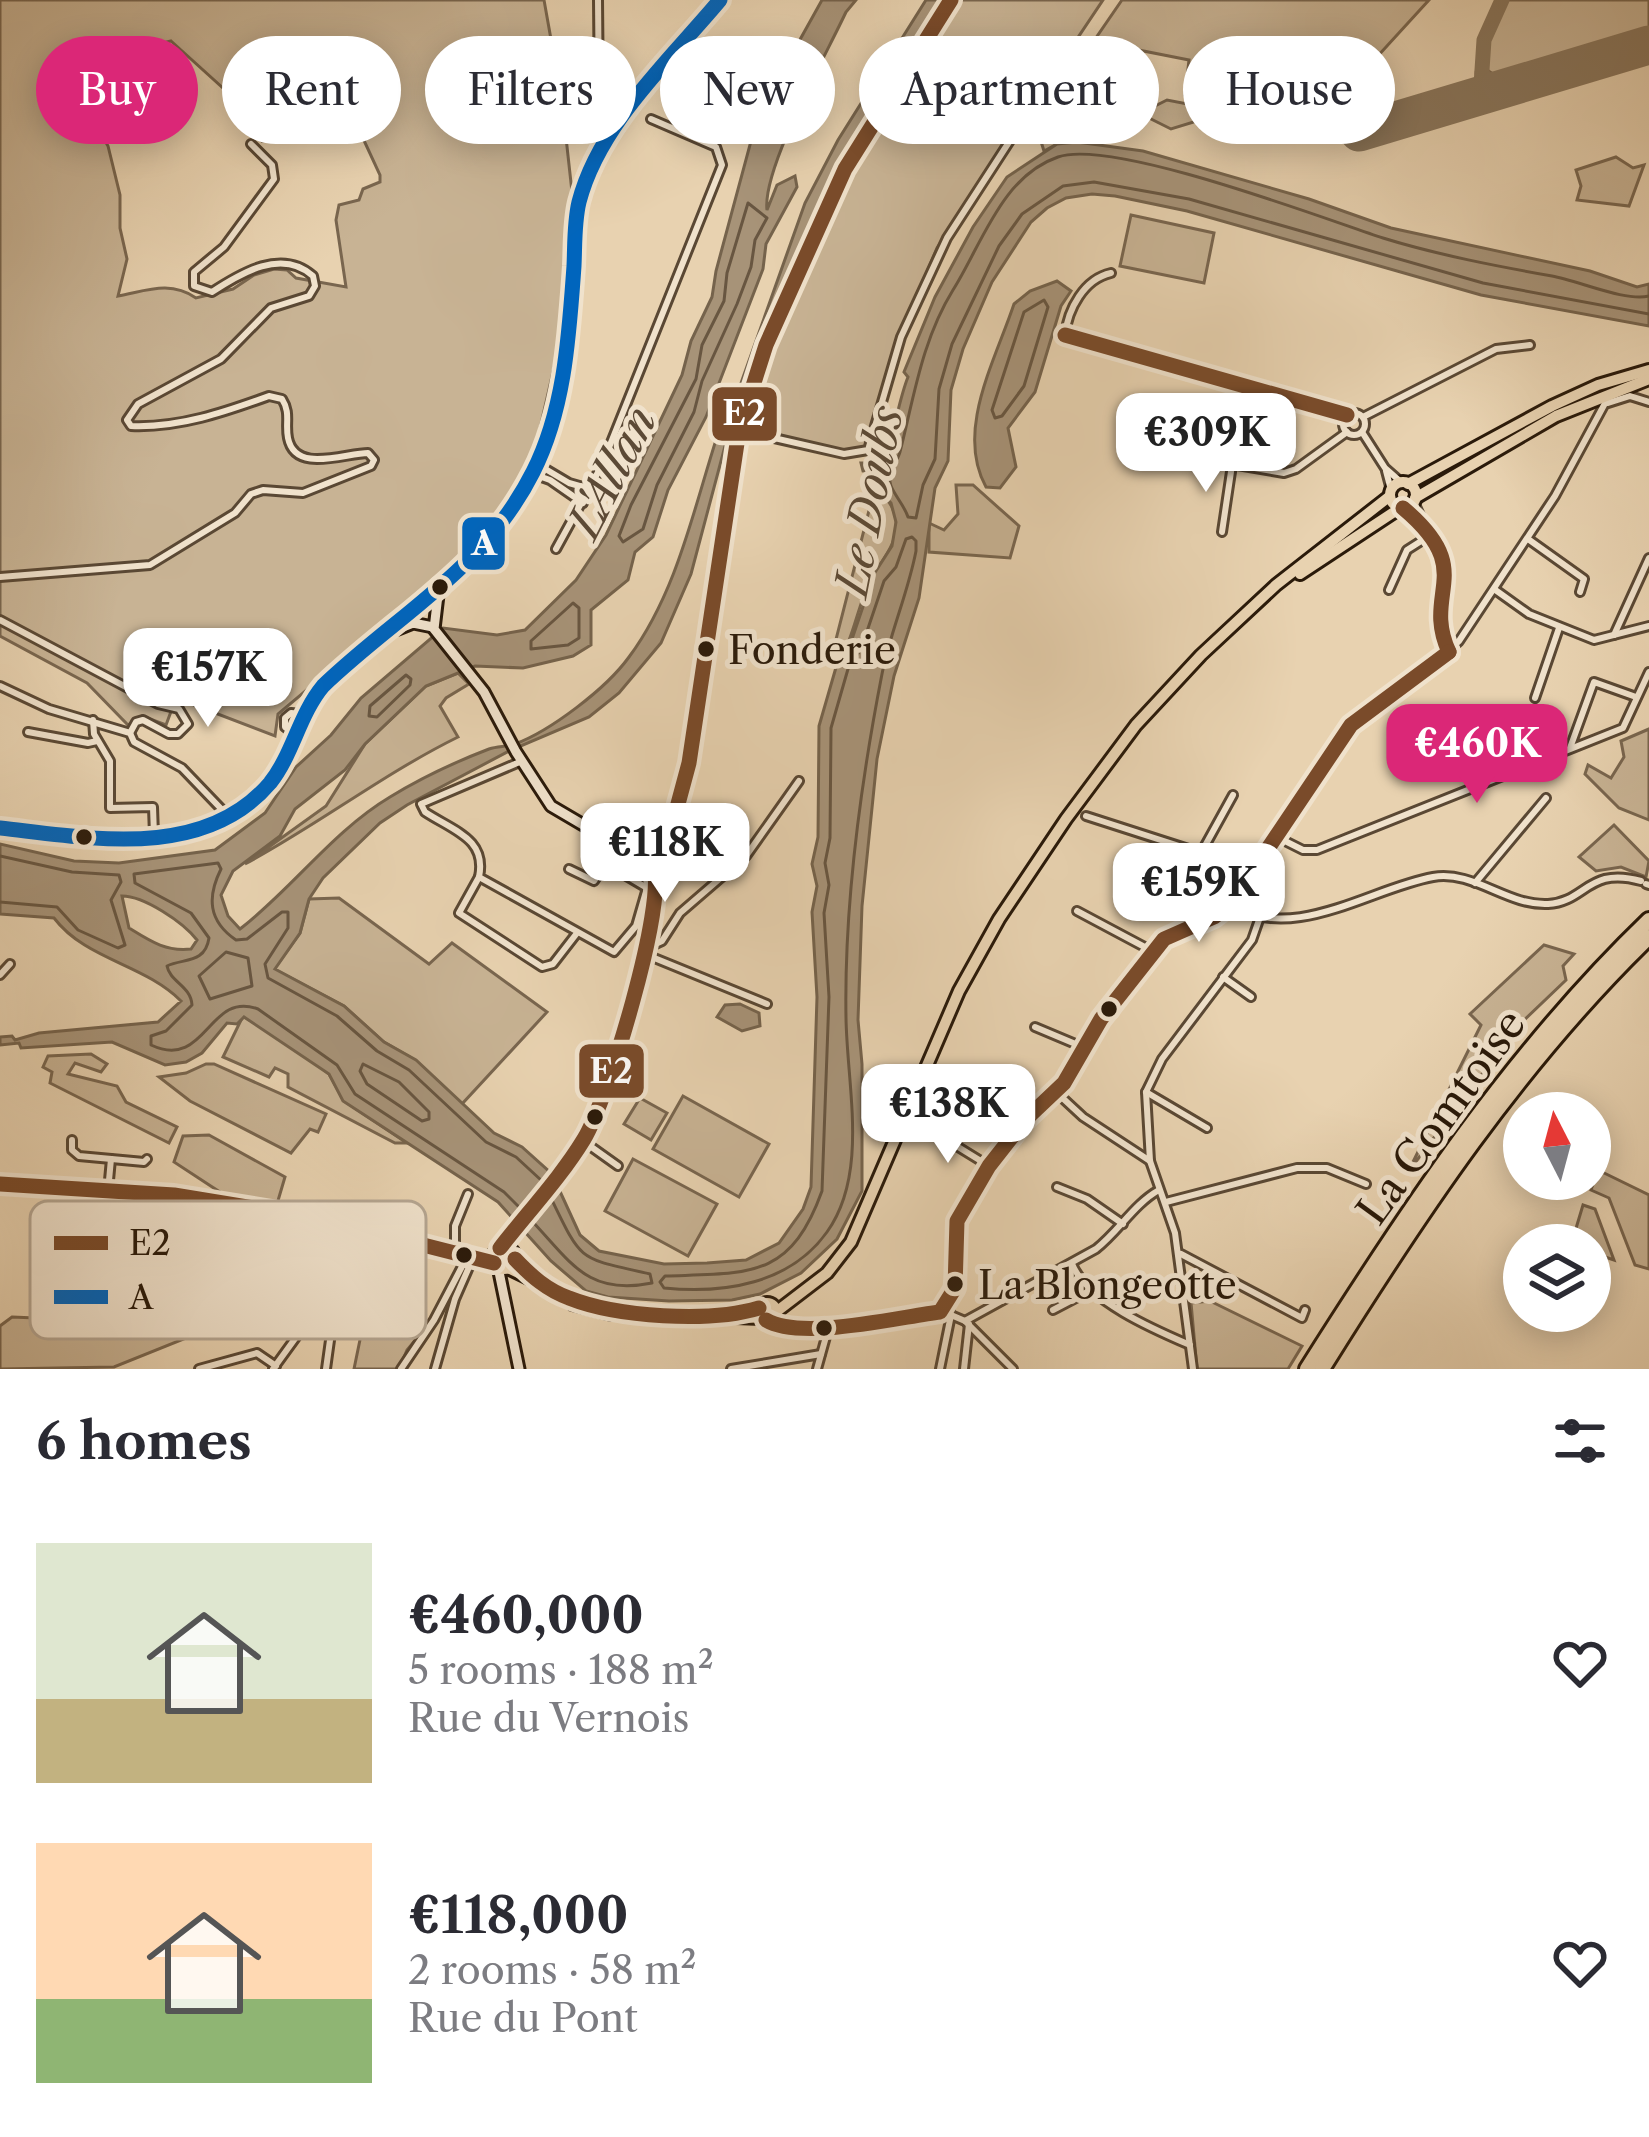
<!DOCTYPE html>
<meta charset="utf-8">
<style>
:root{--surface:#fff;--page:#f2f2f3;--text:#2b2b33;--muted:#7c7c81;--accent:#db2777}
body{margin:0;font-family:"Libre Caslon Text",serif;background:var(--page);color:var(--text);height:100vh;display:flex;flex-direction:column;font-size:45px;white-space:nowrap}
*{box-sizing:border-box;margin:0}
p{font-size:39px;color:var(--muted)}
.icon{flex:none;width:66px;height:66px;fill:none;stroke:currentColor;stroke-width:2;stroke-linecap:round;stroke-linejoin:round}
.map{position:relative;height:1369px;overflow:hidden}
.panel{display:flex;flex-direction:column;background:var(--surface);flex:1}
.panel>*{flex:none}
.guide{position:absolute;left:36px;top:36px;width:1578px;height:108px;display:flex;gap:24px}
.needle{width:78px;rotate:354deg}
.fabs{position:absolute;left:1503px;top:1092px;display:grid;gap:24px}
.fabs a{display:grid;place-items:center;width:108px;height:108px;border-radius:50%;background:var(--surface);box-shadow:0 6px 30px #0003;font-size:60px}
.price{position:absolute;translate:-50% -102px;padding:0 27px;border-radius:24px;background:#fff;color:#222;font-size:39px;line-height:78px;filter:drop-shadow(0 3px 6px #0008)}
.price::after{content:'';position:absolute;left:50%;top:72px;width:36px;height:27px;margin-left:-18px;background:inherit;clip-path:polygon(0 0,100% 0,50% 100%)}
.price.current{background:var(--accent);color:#fff}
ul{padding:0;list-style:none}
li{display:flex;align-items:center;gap:36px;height:300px;padding:0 36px}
li span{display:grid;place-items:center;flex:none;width:336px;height:240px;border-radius:0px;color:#555}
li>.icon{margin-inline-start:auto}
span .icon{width:144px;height:144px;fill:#fffc;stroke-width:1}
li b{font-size:51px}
h2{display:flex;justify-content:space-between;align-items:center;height:144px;padding:0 36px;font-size:51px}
.tag{padding:0 42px;border-radius:54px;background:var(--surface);box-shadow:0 6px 30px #0003;font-size:42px;line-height:108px}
.tag.current{background:var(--accent);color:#fff}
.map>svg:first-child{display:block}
.green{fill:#c8b394;stroke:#79664f;stroke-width:3;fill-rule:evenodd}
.water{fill:#a79378;stroke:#75634c;stroke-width:3;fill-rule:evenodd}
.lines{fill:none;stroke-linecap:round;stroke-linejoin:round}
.shore{stroke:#685641;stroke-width:3}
.taxiway{stroke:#89765d;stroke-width:15}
.runway{stroke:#89765d;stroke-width:39}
.street-casing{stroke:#5a4834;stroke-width:12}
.secondary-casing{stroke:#2a1a0a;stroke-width:15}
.primary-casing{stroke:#2a1a0a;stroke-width:16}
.highway-casing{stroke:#2a1a0a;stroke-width:20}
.street{stroke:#f0e2cc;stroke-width:6}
.secondary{stroke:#f0e2cc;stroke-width:9}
.primary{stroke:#e8d2b0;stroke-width:10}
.highway{stroke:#e8d2b0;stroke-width:14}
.bus-1-casing{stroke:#f0e2cc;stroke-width:24}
.bus-2-casing{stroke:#f0e2cc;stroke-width:24}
.bus-1{stroke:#7a4b2a;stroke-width:15}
.bus-2{stroke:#0065bd;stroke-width:15}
.bus-dot{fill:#2a1a0a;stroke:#f0e2cc;stroke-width:4.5}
.labels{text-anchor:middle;stroke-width:10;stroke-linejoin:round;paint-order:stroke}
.bus-label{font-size:39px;fill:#2a1a0a;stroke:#f0e2cc;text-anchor:start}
.street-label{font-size:42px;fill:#2a1a0a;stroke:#f0e2cc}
.water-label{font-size:45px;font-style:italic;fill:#5c4a36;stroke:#f0e2cc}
.key{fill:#f0e2cc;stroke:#b5a692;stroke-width:3}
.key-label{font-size:33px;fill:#2a1a0a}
.line-badge{stroke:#f0e2cc;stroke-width:4.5}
.badge-label{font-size:33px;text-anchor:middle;font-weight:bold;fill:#fff}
</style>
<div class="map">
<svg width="1649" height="1369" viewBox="0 0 1649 1369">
<rect width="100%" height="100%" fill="#e8d2b0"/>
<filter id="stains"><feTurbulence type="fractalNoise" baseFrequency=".00167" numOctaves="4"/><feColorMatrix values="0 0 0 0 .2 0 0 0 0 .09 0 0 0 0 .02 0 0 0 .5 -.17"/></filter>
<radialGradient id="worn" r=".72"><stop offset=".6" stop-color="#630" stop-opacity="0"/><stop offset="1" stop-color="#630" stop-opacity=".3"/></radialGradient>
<!-- green -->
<g class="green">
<path d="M0 0H544L562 101 572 192 562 333 537 441 517 487 452 568 278 714 275 736 176 698 166 725 142 716 128 725 87 683 0 636ZM171 41 235 99 262 141 290 136 303 127V115C314 102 324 93 343 95L380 175V182L363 189 359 200 339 205 336 220 346 287 296 278 287 270 274 269 254 275 233 289 196 298C170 280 146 291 118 296L127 259 120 228V195L108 146 73 86 143 48Z"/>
<polygon points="957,0 1103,0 937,248 891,357 867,447 844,451 747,429 765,360 836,194"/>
<polygon points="1122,0 1429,0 1323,116 1185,95 1189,60 1128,48 1095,82 1080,78 1058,93"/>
<path d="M1507 0H1649V36L1499 78 1487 70C1483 44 1496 23 1507 0Z"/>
<polygon points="1085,86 1093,97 1130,105 1137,115 1167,100 1193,105 1197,121 1171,129 1147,117 1115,122 1082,114 1057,144 1044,151 1038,132 1055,108"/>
<polygon points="1616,157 1633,168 1644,165 1629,206 1577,200 1581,186 1576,170"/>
<polygon points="1131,215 1214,233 1204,283 1120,266"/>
<polygon points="956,485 973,485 1019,526 1010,558 929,552 929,523 944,530 958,514"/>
<path d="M875 487C885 497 894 505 896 520 898 542 885 556 875 573 857 601 856 636 837 664L832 655Z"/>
<path d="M458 673 469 684 446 698 440 706 458 737C383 774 318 825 245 864L326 806 365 744 426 686Z"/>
<polygon points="1649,729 1649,820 1619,808 1585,774 1588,765 1611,778 1624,757 1621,741"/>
<polygon points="1614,825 1649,861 1646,877 1621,867 1596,871 1579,857"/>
<polygon points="339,898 429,964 452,943 547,1012 461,1105 413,1059 384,1042 344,1006 274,969 300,933 309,899"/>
<polygon points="1544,945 1574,954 1563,966 1566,980 1520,1024 1408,1172 1481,1025 1470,1014"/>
<polygon points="243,1016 307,1056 329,1074 344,1101 407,1143 395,1143 288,1087 288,1074 275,1068 269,1077 223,1057"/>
<polygon points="91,1054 107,1064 101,1072 75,1063 68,1074 117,1086 126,1102 177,1127 169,1143 50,1083 52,1072 43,1067 48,1056"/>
<polygon points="206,1064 214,1064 326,1114 318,1132 310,1129 291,1153 190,1101 159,1077 186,1073"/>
<polygon points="683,1096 769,1144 739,1197 653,1149"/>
<polygon points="640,1098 667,1113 651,1140 624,1124"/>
<polygon points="209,1135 285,1177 277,1204 223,1194 174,1162 183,1136"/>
<polygon points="633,1159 717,1204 688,1256 605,1211"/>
<polygon points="1598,1170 1649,1195 1649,1269 1635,1265 1609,1198 1591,1190"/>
<polygon points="1583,1205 1595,1209 1614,1260 1590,1252 1590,1245 1571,1245"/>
<path d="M346 1248 350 1272 114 1367 0 1369V1326L12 1317C135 1322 240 1318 346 1248Z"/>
<polygon points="387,1289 395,1305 392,1319 423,1331 407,1350 399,1369 354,1369 370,1291"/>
<polygon points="1210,1301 1302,1346 1288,1369 1197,1369 1191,1303"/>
</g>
<!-- water -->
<g class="water">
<path d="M822 0H856L846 12C826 55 762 169 767 210L777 185 795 176 797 187 766 244 763 269 706 417 668 490 653 537 635 552 628 580 591 610V645L573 656 523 668 475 666 426 686 365 744 345 770 295 809 280 836 233 871 221 895 228 916 240 929C292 889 333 831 390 797 421 778 455 762 489 749 498 746 507 747 515 744 550 731 606 689 629 657 683 584 697 489 728 404L735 400 805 203 838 140 926 0H944L887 87 831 182 788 274 729 431 691 574 661 643 619 693 589 717 511 750 407 805 380 823 323 878 309 899 300 933 275 969 344 1006 384 1042 416 1060 494 1133 522 1147 552 1174 580 1235 599 1251 664 1264 707 1263 746 1260 779 1243 803 1209 811 1187 817 997 812 912 817 886 812 864 818 837 819 726 837 664 850 645 874 574 892 546 896 522 891 503 875 487 879 479 876 470 863 471 861 463H880C893 446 897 404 908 377L904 372 935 297 973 227 1007 177 1057 144 1077 142 1143 151 1309 199 1391 228 1590 271 1637 287 1649 284V326L1481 295 1187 211 1115 196 1092 194 1066 198 1047 208 1031 222 992 282 963 349 951 390 948 461 935 488 919 598 894 676 877 759 862 906 858 1020 862 1064V1191L837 1239 801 1273 760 1294 732 1300 669 1301 608 1297 586 1291 551 1261 498 1202 343 1101 329 1074 244 1017 237 1024 227 1023 202 1053 186 1062 165 1065 112 1042 21 1048 19 1043 0 1045V1037L12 1036 15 1040 39 1033 158 1022 181 1001C144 964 86 960 54 918L0 914V844L74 861 119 863 215 850 265 813 296 767 331 735 361 698 443 628 497 635 525 630 576 580 606 535 682 375 691 341 712 297 716 271 758 115ZM122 896C144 896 183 922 197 940L191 949C166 952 150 941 129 928Z"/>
<path d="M1057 281 1071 291 1061 306 1035 392 1008 428 1016 467 1000 488 986 487C955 431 995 361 1014 304L1030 291Z"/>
<polygon points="740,1004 759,1013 760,1026 742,1031 717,1017 725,1005"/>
</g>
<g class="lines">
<!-- shore -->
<g class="shore">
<polygon points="748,203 767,218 755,240 751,267 737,304 702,381 694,412 657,485 643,529 623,542 619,536 631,505 696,379 702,345 724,301 727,273"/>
<path d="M1649 296C1626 302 1579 281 1552 276 1496 266 1438 255 1383 238 1322 218 1112 138 1058 157 1002 176 982 244 953 290 922 340 914 397 900 452 897 463 886 473 891 486 895 496 904 505 908 517L916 518 923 485 935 459 939 389 952 344 999 246 1022 214 1063 186 1094 182 1189 199 1483 283 1649 314"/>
<polygon points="1044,300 1048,307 1024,386 1002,416 995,418 992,410 1024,312"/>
<path d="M912 537 916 541V551C908 593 890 633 882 674 860 787 844 903 846 1018 847 1087 869 1173 827 1232 790 1284 724 1294 664 1288L660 1282 665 1276C748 1273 790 1280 822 1191L829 997 824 913 829 885 825 863 830 838 831 728 848 669 861 649 884 581 896 567 906 539Z"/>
<polygon points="573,603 579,608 579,638 568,645 531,649 531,641"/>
<polygon points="406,675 411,679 410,685 377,717 369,716 370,706"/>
<polyline points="0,856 72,872 119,875 121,882 111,900 125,945 118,948 78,930 57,907 0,902"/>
<polygon points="226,952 248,958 252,986 210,999 199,976"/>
<polygon points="363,1064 399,1082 429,1112 429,1119 422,1121 367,1084 360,1071"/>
<path d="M521 1209 504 1192 355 1094 337 1065 258 1009C208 990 207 1071 151 1045V1036L166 1031 192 1005C191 986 170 982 167 966 184 958 205 964 209 938L191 913 135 883 134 874 218 863 221 869C207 897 208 921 236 940L247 939 282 912H288V928L265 964 268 978 337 1016 377 1051 409 1070 486 1142 516 1157 542 1181"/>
<path d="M531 1220C571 1262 587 1296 652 1283L650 1274C577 1257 583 1264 550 1196"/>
</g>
<!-- taxiway -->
<g class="taxiway">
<polyline points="1482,73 1489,84 1504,88"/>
<polyline points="1468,99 1481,85 1484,40 1502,0"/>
<polyline points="1386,124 1372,131 1364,124 1363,117 1368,110 1403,119"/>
</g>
<!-- runway -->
<polyline class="runway" points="1359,132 1649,45"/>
<!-- street casing -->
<g class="street-casing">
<g id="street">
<polyline points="598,0 599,102 603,114 616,129"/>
<path d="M1111 273C1084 279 1068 309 1065 335L1347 415"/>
<polyline points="1608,403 1630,396 1649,402"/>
<circle cx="1354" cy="424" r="11"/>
<polyline points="1363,417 1496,349 1530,345"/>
<polyline points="739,430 844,454 868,450 901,337 947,238 1011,139 1035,130 1050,108 1080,84 1096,87"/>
<polyline points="1362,432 1385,468 1402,483"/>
<polyline points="1172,454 1284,473 1296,469 1347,432"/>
<polyline points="537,464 569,483 590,489"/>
<polyline points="1386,471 1391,490"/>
<polyline points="533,474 550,480 583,503"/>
<path d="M1414 501C1420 522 1447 556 1447 574 1447 601 1434 626 1449 652"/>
<polyline points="1222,532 1232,465"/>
<polyline points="1528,539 1584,579 1580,592"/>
<polyline points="556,549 602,465 722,165 716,147 651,119"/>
<path d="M0 577 150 565 235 513 251 494 263 490 303 493 371 466 374 460 368 453C345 453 295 474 288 438 285 423 291 413 282 399L269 396C225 412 179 428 131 426L127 420 138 404 221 359 271 308 309 296 315 286 313 276C282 248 241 273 212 292L194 286V272L224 247 274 179 272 165 251 144"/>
<polyline points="1494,589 1529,614 1594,640 1649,626"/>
<polyline points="1389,590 1407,550 1429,536"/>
<polyline points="0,620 158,704 179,709 188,724 178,734 169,734 143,720 136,722 130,733"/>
<polyline points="1614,635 1649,558"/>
<polyline points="0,686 49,709 130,733 134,742 182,768 228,816"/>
<polyline points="1535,698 1559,628"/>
<polyline points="93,720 94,734 110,761 110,808 153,807 154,835"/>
<polyline points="28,732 88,743 97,741"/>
<polyline points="293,733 285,727 285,718 291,713 301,714"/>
<polyline points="1570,748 1594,682 1636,697"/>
<path d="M522 761 421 804 425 812C454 831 487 839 479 877L614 952 636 926 647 888 608 865"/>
<polyline points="1233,795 1201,853 1246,858 1257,865"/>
<polyline points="1086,816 1201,853"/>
<polyline points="1277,837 1303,850 1317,850 1623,728 1649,672"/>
<polyline points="569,869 594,881 619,844"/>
<polyline points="479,877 459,913 542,967 553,964 577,933"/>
<polyline points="1475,883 1546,798"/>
<polyline points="1646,884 1649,885"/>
<path d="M1230 905C1294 944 1371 888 1433 877 1474 870 1507 906 1548 904 1586 902 1588 866 1641 881"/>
<polyline points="1077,911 1154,952"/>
<polyline points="649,947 662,941 680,913 746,856 799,781"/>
<polyline points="647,955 767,1004"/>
<polyline points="0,975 10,964"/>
<polyline points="1223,977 1251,997"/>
<polyline points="1035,1027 1085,1048"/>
<polyline points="1055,1091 1083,1117 1150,1161"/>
<polyline points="1146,1092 1207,1128"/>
<polyline points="929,1129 989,1166"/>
<polyline points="72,1140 72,1150 79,1156 144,1162 147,1159"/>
<polyline points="583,1141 618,1166"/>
<polyline points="1057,1187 1087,1199 1123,1224"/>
<polyline points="108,1191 111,1159"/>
<polyline points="174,1195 176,1254"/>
<polyline points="1166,1202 1297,1168 1327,1168 1366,1184"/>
<polyline points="93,1212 95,1192"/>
<polyline points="455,1249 455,1226 468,1194"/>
<polyline points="1181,1254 1302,1318 1305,1310"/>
<path d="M1072 1264C1087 1301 1155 1330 1190 1345"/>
<polyline points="570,1301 572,1306 611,1316"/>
<polyline points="1053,1310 1093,1289"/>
<polyline points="951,1315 965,1321 1013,1369"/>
<polyline points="766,1320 776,1326 822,1327 940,1312 955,1288 957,1221 989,1166 1026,1119 1064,1083 1101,1019 1164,939 1214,917 1230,905 1351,725 1431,667 1459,641 1555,496 1610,394"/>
<path d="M965 1321 1096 1249C1119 1231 1134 1204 1159 1190"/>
<polyline points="199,1369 257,1353 276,1366"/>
<polyline points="273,1369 302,1329 317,1322 331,1333 326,1369"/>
<polyline points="401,1369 434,1320 467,1257"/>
<polyline points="435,1369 455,1299 473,1258"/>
<polyline points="731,1369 821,1354"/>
<polyline points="817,1369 829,1326"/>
<polyline points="940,1369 951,1315 947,1305"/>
<polyline points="964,1369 969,1324"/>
<polyline points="1193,1369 1175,1233 1150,1161 1146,1092 1162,1059 1252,940 1260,917"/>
</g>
</g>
<!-- secondary casing -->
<g class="secondary-casing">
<g id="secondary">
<polyline points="438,595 434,629 484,692 516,752 551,806 653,866"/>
<polyline points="398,629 413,623 433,627"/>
<path d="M0 828C86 837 214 863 272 780 293 750 296 714 323 686 365 643 420 613 463 570 490 543 513 508 532 475 565 415 568 329 574 262 575 242 575 219 580 199 599 131 675 56 720 0"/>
<polyline points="653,866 664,856 689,763 739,430 766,345 845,169 951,0"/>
<polyline points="500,1248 583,1141 597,1115 649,948 649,917 657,875 653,866"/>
<polyline points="498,1267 519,1369"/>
</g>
</g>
<!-- primary casing -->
<g class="primary-casing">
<g id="primary">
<circle cx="1403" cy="495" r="13"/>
<polyline points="1408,484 1552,406 1598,385 1649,370"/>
<polyline points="1415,498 1556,416 1649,379"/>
<polyline points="1300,574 1400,508"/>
<polyline points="0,1184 174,1195 321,1219 494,1263"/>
<circle cx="504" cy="1258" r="11"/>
<polyline points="510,1269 568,1297 610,1312 761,1318"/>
<circle cx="767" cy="1312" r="9"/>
<polyline points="776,1312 827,1273 851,1242 959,991 999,919 1066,819 1136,725 1201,655 1276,585 1390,496"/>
</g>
</g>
<!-- highway casing -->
<g class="highway-casing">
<g id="highway">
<path d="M1307 1369C1408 1209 1512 1052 1649 920"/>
<path d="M1322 1369C1418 1215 1518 1064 1649 937"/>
</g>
</g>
<!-- street -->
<use href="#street" class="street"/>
<!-- secondary -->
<use href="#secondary" class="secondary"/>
<!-- primary -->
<use href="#primary" class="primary"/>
<!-- highway -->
<use href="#highway" class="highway"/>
<!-- bus-1 casing -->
<g class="bus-1-casing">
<g id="bus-1">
<polyline points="1065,335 1347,415"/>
<path d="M1403 508C1479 572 1421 591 1449 652"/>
<polyline points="653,866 664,856 689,763 739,430 766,345 845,169 951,0"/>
<polyline points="0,1184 174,1195 321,1219 494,1263"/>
<path d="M500 1248C528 1212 561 1177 584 1139 607 1102 668 900 653 866"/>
<path d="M515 1259C531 1276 547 1290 569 1298 617 1317 709 1323 759 1308"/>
<path d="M766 1320C801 1341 899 1317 940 1312L955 1288 957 1221 989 1166 1026 1119 1064 1083 1101 1019 1164 939 1214 917 1230 905 1351 725 1449 652"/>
</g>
</g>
<!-- bus-2 casing -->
<g class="bus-2-casing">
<path id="bus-2" d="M0 828C89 838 204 861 270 783 293 754 299 715 323 686 399 613 483 571 533 472 565 409 569 335 574 266 575 245 574 223 579 202 599 124 670 60 720 0"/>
</g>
<!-- bus-1 -->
<use href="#bus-1" class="bus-1"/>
<!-- bus-2 -->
<use href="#bus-2" class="bus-2"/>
</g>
<!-- markers -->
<g class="bus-dot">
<circle cx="440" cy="587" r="10"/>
<circle cx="706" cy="649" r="10"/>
<circle cx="84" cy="837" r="10"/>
<circle cx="1109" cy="1009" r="10"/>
<circle cx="595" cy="1117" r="10"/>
<circle cx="464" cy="1255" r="10"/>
<circle cx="955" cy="1284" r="10"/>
<circle cx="824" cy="1328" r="10"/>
</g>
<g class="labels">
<!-- bus labels -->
<g class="bus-label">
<text x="728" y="664">Fonderie</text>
<text x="978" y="1299">La Blongeotte</text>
</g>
<!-- street labels -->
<g class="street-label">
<text transform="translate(1441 1117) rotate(-54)" y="15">La Comtoise</text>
</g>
<!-- water labels -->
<g class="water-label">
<text transform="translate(612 472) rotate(-63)" y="16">L'Allan</text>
<text transform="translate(869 501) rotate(-79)" y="16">Le Doubs</text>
</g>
</g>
<!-- legend -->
<rect x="30" y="1201" width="396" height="138" rx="18" class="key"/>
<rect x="54" y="1236" width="54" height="14" fill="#7a4b2a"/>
<rect x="54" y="1290" width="54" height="14" fill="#0065bd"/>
<g class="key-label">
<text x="129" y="1255">E2</text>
<text x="129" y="1309">A</text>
</g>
<g class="line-badge">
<rect x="710" y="385" width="69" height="58" rx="12" fill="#7a4b2a"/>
<rect x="460" y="515" width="47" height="57" rx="12" fill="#0065bd"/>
<rect x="577" y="1042" width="69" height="58" rx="12" fill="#7a4b2a"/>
</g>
<g class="badge-label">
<text x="744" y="425">E2</text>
<text x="484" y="555">A</text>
<text x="611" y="1083">E2</text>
</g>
<rect width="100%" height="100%" filter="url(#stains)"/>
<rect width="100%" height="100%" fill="url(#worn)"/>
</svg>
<div class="fabs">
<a><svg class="needle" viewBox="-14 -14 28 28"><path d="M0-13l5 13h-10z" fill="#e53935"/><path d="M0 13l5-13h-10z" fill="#7c7c81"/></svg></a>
<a><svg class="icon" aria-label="layers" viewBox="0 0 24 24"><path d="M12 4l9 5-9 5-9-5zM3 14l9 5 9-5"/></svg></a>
</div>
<b class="price" style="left:1206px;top:495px">€309K</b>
<b class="price" style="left:208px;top:730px">€157K</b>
<b class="price current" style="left:1477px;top:806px">€460K</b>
<b class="price" style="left:665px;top:905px">€118K</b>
<b class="price" style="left:1199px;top:945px">€159K</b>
<b class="price" style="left:948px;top:1166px">€138K</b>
<div class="guide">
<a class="tag current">Buy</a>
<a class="tag">Rent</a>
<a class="tag">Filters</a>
<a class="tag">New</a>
<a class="tag">Apartment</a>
<a class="tag">House</a>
</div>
</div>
<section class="panel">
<h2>6 homes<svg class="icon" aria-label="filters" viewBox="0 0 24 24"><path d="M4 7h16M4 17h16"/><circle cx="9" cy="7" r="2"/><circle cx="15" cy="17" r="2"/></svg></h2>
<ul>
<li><span style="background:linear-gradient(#dfe7d0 65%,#c2b280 0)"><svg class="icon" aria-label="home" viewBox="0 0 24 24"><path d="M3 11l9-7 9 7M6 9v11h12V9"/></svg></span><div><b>€460,000</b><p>5 rooms · 188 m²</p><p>Rue du Vernois</p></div><svg class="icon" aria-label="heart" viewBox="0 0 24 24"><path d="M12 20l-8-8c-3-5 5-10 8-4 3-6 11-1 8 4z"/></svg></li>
<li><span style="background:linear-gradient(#ffd9b3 65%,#8fb573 0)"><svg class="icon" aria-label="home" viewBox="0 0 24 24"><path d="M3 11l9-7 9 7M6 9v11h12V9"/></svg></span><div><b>€118,000</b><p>2 rooms · 58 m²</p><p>Rue du Pont</p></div><svg class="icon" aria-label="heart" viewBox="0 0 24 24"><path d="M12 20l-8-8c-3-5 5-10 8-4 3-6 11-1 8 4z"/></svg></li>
</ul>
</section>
